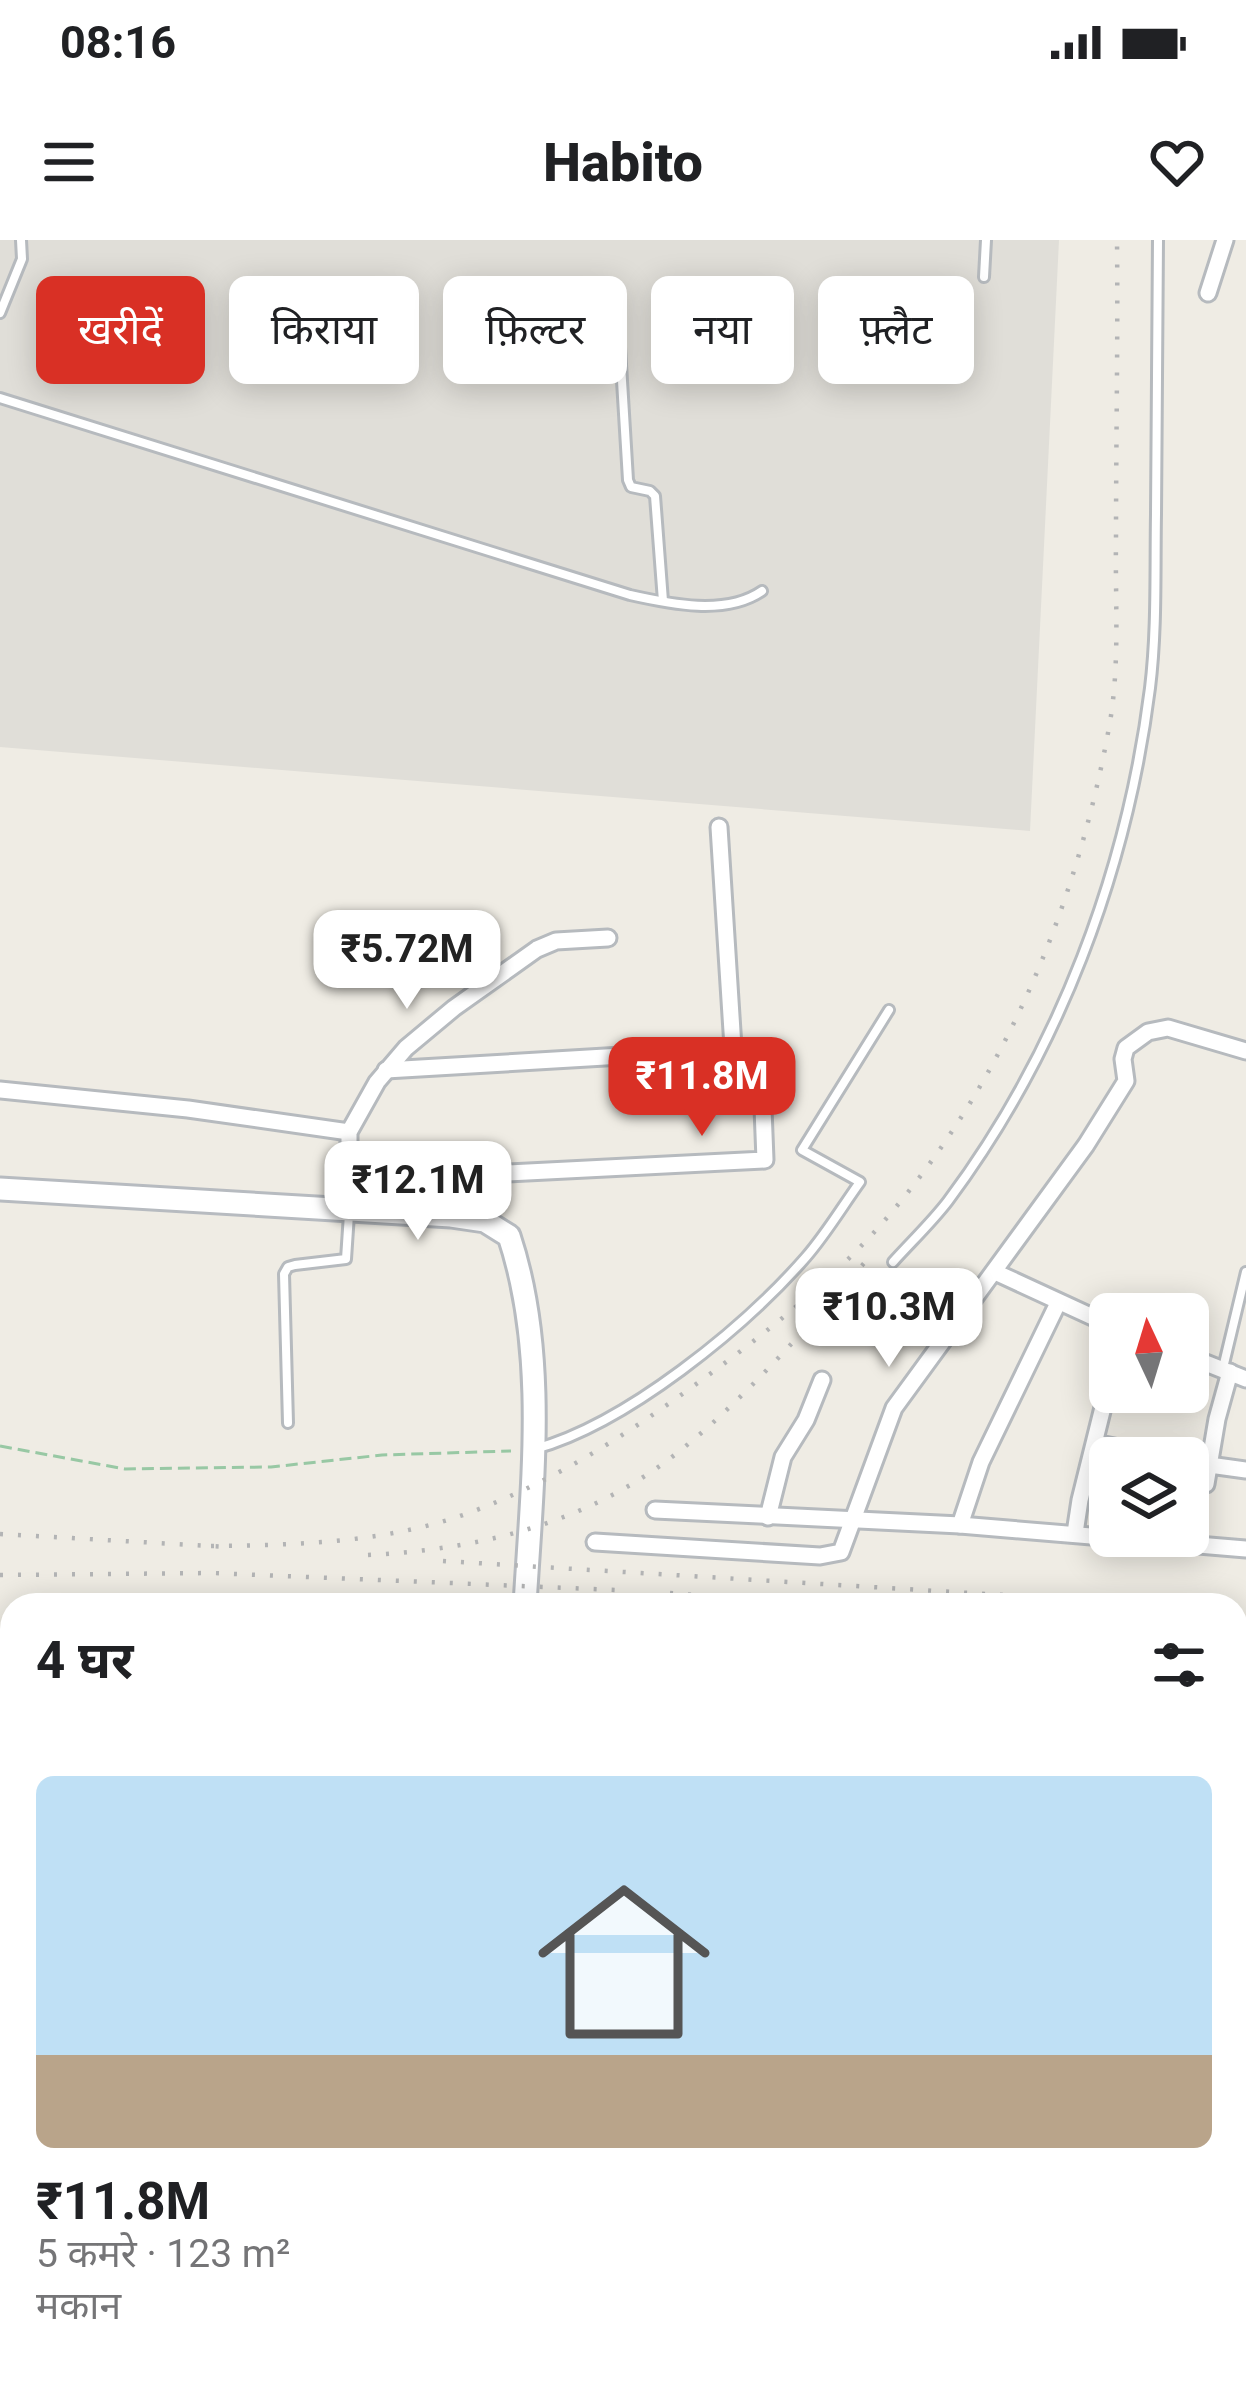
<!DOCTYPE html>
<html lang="hi">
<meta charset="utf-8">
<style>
:root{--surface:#fff;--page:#f6f6f6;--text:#202124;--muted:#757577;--accent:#d93025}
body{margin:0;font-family:Roboto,"Noto Sans Devanagari",sans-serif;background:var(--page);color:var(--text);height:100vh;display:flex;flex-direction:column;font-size:45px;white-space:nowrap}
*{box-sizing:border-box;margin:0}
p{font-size:39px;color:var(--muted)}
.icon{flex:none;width:66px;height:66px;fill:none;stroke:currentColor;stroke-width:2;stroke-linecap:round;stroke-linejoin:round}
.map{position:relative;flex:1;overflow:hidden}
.panel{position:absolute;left:0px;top:1353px;width:1248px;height:807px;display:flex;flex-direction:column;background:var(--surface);border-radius:36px 36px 0 0;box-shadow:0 6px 30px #0003}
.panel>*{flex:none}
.hud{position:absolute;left:36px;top:36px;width:1176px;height:108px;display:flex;gap:24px}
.needle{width:78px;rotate:356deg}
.buttons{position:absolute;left:1089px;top:1053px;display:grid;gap:24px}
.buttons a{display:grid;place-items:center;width:120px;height:120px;border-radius:18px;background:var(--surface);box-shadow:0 6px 30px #0003;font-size:60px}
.price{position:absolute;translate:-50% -102px;padding:0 27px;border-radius:24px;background:#fff;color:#222;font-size:39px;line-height:78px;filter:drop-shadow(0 3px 6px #0008)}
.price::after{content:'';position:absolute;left:50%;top:72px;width:36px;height:27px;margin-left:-18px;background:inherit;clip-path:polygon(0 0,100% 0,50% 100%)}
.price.current{background:var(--accent);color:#fff}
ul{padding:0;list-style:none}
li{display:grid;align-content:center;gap:24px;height:636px;padding:0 36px}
li span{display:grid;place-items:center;height:372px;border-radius:18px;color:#555}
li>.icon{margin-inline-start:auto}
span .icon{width:216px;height:216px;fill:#fffc;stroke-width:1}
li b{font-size:51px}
h2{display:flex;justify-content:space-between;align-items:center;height:144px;padding:0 36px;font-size:51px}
.tag{padding:0 42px;border-radius:18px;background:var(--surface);box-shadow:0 6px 30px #0003;font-size:42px;line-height:108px}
.tag.current{background:var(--accent);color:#fff}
.status{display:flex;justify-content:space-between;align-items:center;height:84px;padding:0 60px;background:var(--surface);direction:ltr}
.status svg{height:33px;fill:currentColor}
header{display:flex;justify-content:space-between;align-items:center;height:156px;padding:0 36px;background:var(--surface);font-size:54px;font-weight:800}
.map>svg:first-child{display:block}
.industrial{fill:#e0ded8}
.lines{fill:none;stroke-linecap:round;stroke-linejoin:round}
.lane-casing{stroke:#b6babe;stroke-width:14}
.street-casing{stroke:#b6babe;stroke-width:21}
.secondary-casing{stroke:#b7bbc0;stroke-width:27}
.path{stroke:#98c8a4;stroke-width:3;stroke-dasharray:12 6;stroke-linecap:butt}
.lane{stroke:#fff;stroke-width:8}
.street{stroke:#fff;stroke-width:15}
.secondary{stroke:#fff;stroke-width:21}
.rail{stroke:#b3b4b5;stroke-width:4.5;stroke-dasharray:3 15;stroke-linecap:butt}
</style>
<div class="status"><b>08:16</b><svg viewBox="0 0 49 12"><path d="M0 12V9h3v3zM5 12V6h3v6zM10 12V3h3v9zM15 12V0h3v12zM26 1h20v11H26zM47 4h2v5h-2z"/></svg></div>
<header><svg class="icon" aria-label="menu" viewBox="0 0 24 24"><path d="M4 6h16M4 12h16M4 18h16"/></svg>Habito<svg class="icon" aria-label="heart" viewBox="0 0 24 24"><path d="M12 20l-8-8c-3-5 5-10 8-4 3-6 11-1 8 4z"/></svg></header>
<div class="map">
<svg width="1246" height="2158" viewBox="0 0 1246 2158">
<rect width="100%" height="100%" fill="#efece4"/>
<!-- industrial -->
<polygon class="industrial" points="0,0 1059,0 1030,591 0,507"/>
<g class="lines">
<!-- lane casing -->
<g class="lane-casing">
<g id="lane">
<polyline points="984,37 986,0"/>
<polyline points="0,73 22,19 21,0"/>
<polyline points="619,91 628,240 631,247 650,251 655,256 663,361"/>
<path d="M0 158 630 355C670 364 726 376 762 351"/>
<path d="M893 1022C911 1002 932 982 948 961 1059 812 1127 631 1150 448 1157 391 1155 332 1156 274 1157 183 1157 91 1158 0"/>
<polyline points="1223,1128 1246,1032"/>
<polyline points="288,1183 284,1034 288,1027 295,1025 346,1019 349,974"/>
<path d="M535 1209C626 1184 744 1088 806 1017 826 994 842 967 860 942L802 910 889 770"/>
</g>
</g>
<!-- street casing -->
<g class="street-casing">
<g id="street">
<polyline points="1208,53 1225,0"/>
<polyline points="386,830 622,816"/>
<polyline points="0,850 188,869 349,892"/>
<polyline points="348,941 765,920 763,868 734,823 719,587"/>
<polyline points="349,971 349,892 377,842 406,808 454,768 537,709 556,701 608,698"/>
<polyline points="995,1032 1110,1085"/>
<polyline points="1188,1116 1246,1139"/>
<polyline points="1095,1203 1166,1218"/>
<polyline points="1188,1222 1246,1230"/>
<polyline points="1188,1248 1206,1244 1217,1179 1230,1132"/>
<polyline points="655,1270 960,1285 1246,1309"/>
<polyline points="768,1277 783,1217 806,1180 822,1140"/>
<polyline points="960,1285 981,1222 1058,1063"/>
<polyline points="1075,1293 1080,1260 1110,1139"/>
<polyline points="595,1302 820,1316 841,1312 894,1168 1086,905 1126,841 1123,819 1126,808 1148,792 1168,788 1246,811"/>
<polyline points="0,1480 12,1479"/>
<polyline points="1236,1539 1246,1541"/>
<polyline points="1236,1708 1246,1690"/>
<polyline points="1236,1740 1246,1743"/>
<polyline points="1236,1867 1246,1870"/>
<polyline points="0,2112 12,2104"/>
<polyline points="96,2148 103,2158"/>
<polyline points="338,2148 354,2158"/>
<polyline points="443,2148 472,2158"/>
<polyline points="639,2148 660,2158"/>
<polyline points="172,2158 178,2148"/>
<polyline points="510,2158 515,2148"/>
<polyline points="583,2158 589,2148"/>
<polyline points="876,2158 880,2148"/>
<polyline points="1078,2158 1082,2148"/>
</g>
</g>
<!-- secondary casing -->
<g class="secondary-casing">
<g id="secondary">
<path d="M0 949 451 976 485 981 509 996C548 1113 532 1243 525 1365"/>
<polyline points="781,2148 794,2158"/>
</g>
</g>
<!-- path -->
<polyline class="path" points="0,1206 125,1229 271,1227 382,1215 511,1211"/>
<!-- lane -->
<use href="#lane" class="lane"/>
<!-- street -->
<use href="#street" class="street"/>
<!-- secondary -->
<use href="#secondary" class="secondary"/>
<!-- rail -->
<g class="rail">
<polyline points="0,1294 228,1307"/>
<path d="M211 1306C296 1305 382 1303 463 1275 550 1244 625 1196 699 1142 769 1091 841 1034 896 967 1011 828 1079 657 1110 482 1120 422 1115 360 1116 300 1116 200 1118 100 1117 0"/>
<path d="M368 1315C467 1310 564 1289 648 1234 724 1184 805 1089 866 1021"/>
<polyline points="443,1321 1168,1365"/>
<polyline points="0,1335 213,1333 616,1350"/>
<polyline points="670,1353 807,1365"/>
<polyline points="1236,1369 1246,1370"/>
<polyline points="1236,1467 1246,1470"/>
</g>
</g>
</svg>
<div class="buttons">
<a><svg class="needle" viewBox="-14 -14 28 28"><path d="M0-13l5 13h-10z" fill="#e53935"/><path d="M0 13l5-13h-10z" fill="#757577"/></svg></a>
<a><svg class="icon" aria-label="layers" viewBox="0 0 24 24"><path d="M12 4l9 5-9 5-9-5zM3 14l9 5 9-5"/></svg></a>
</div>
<b class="price" style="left:407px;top:772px">₹5.72M</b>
<b class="price current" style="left:702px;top:899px">₹11.8M</b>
<b class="price" style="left:418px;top:1003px">₹12.1M</b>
<b class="price" style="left:889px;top:1130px">₹10.3M</b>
<div class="hud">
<a class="tag current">खरीदें</a>
<a class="tag">किराया</a>
<a class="tag">फ़िल्टर</a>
<a class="tag">नया</a>
<a class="tag">फ़्लैट</a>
</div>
<section class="panel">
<h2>4 घर<svg class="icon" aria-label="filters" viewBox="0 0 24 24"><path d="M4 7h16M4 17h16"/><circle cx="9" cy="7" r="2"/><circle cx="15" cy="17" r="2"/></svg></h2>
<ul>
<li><span style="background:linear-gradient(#bfe0f5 75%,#b9a48a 0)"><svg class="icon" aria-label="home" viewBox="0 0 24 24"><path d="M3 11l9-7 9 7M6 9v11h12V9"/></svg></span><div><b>₹11.8M</b><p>5 कमरे · 123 m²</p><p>मकान</p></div></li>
</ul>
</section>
</div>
